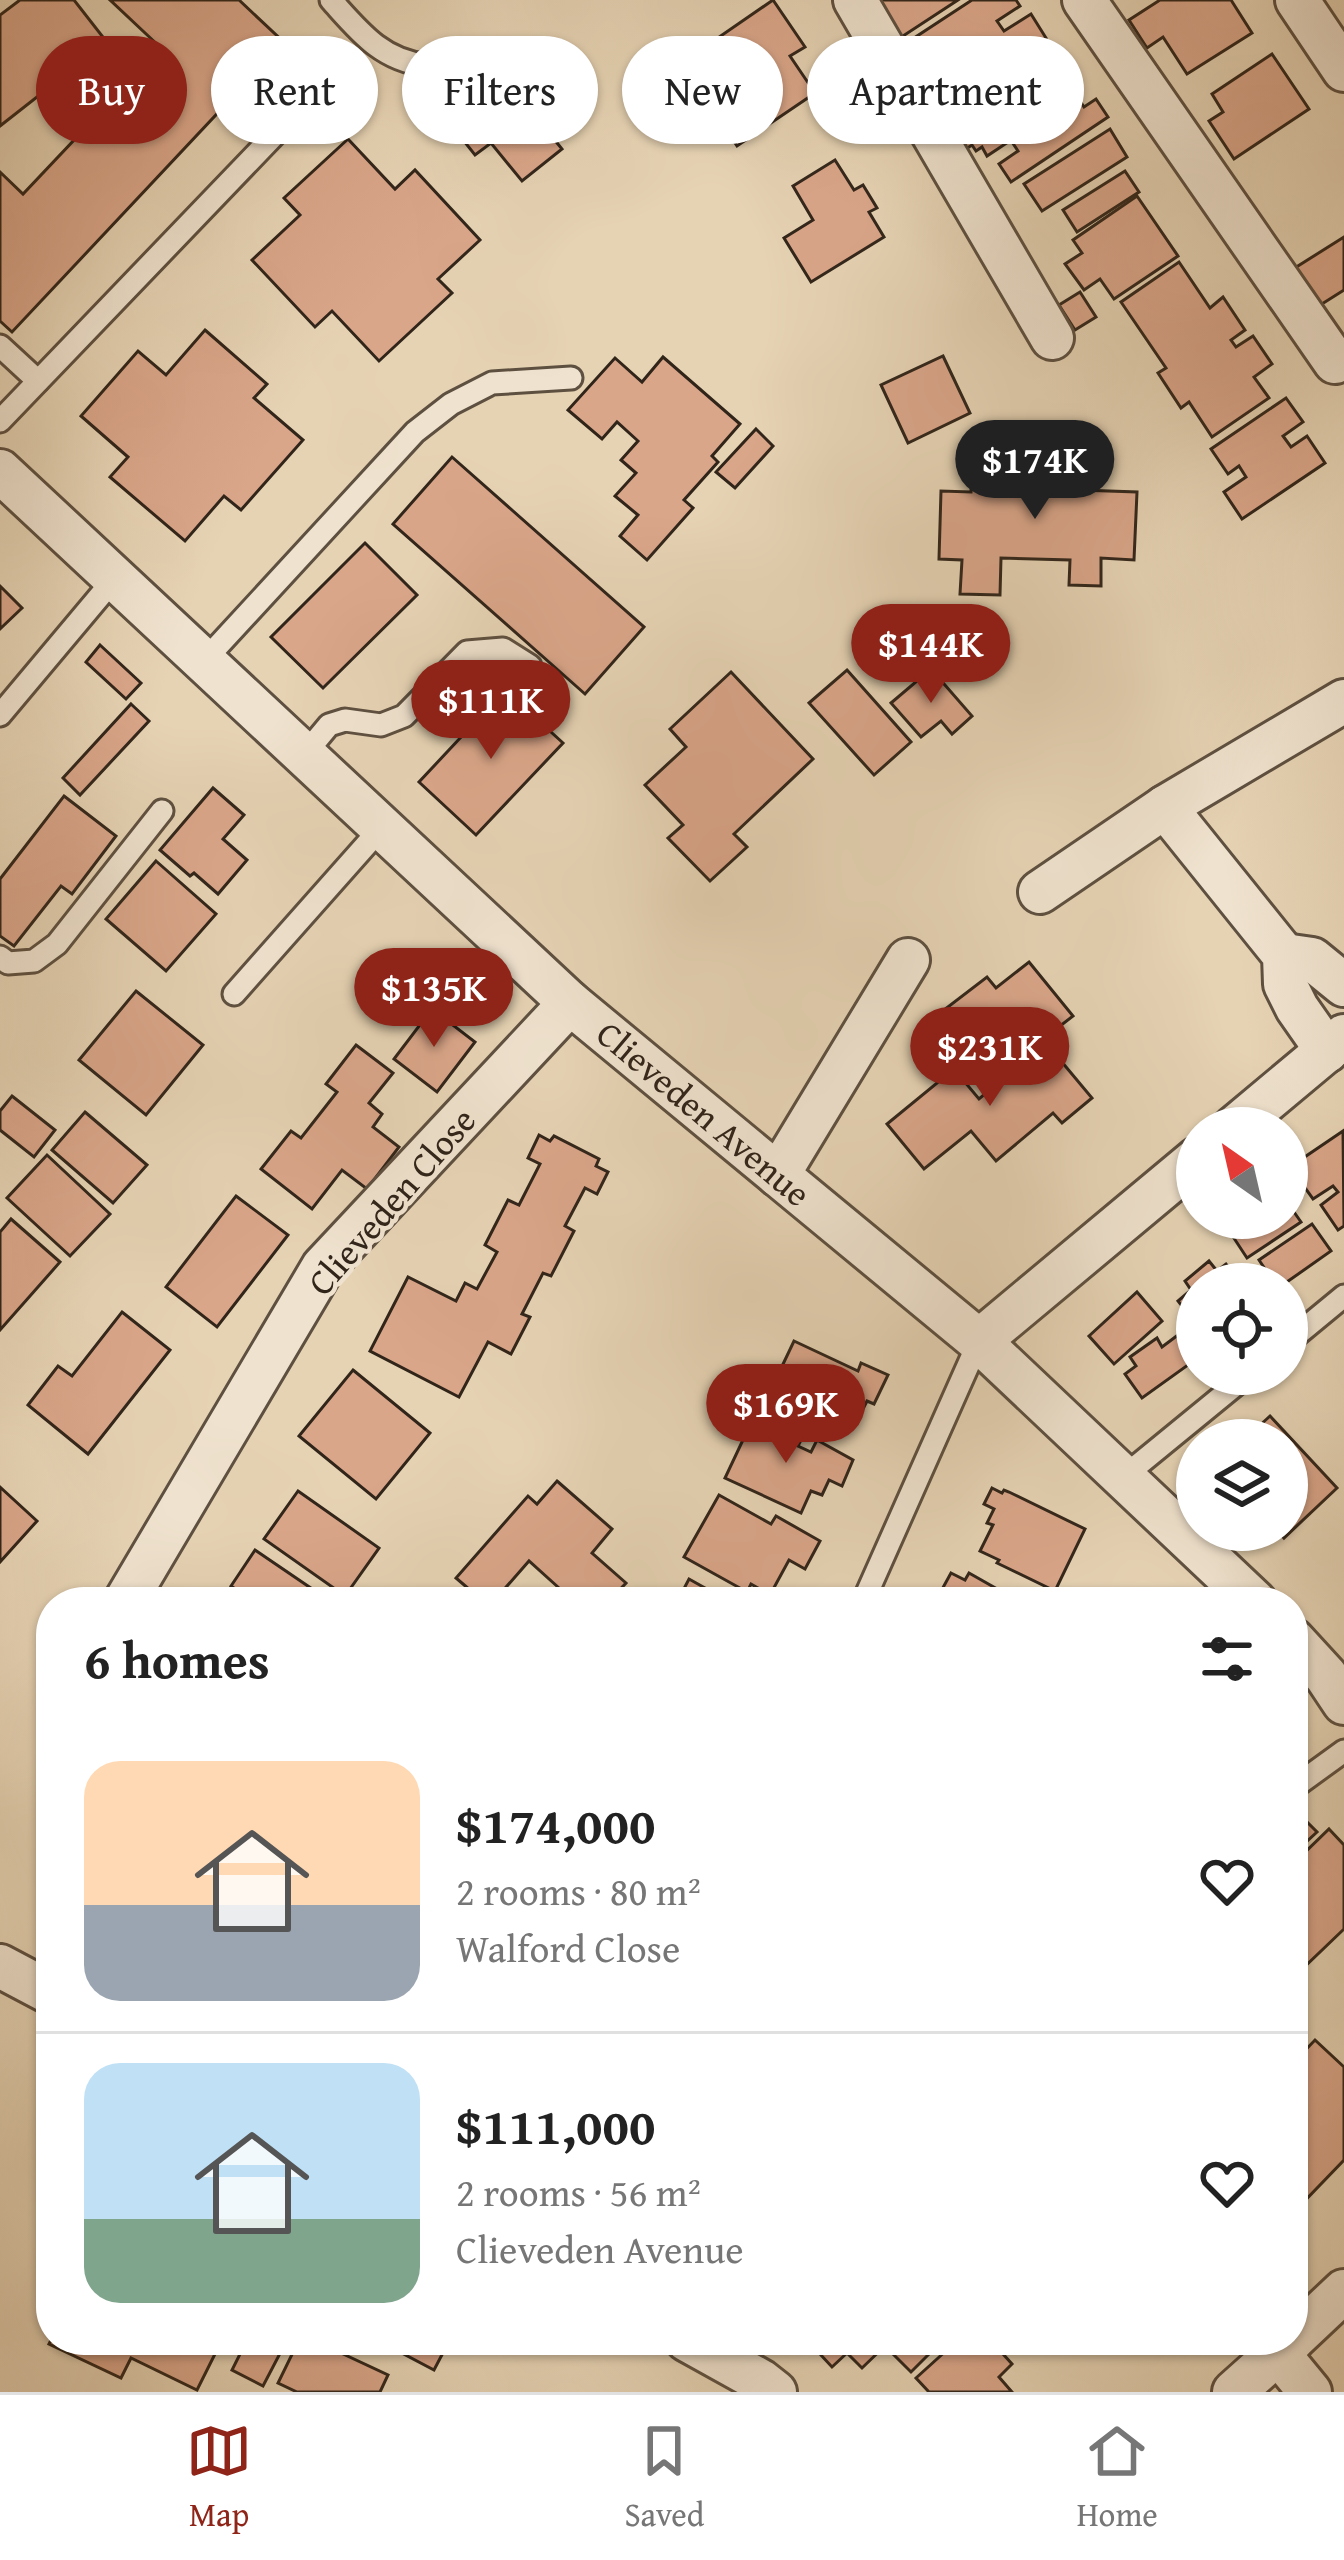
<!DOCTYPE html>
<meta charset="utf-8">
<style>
:root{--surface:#fff;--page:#f2f2f2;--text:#222;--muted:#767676;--line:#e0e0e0;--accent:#8f2418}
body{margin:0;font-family:"Gentium Book Plus",serif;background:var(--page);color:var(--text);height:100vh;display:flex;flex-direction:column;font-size:45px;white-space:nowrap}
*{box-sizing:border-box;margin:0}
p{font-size:39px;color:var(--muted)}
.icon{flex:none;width:66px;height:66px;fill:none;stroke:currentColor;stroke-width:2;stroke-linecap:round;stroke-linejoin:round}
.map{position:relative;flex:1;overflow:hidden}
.panel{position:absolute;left:36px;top:1587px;width:1272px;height:768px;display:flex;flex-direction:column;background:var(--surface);border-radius:48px;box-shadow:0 3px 9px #0004}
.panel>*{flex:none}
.guide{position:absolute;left:36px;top:36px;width:1272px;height:108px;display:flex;gap:24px}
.needle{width:78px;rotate:326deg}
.tools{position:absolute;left:1176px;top:1107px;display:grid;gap:24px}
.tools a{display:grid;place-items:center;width:132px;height:132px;border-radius:50%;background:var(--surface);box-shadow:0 3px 9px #0004;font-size:60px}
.price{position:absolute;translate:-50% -102px;padding:0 27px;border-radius:42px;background:var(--accent);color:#fff;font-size:39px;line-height:78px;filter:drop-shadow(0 3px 6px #0008)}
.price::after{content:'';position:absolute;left:50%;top:72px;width:36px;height:27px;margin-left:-18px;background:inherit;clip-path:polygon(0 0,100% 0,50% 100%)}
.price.selected{background:#222;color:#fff}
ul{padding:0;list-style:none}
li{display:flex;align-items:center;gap:36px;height:300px;padding:0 48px}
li+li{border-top:3px solid var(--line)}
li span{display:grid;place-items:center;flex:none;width:336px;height:240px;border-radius:36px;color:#555}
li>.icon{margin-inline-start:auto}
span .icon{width:144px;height:144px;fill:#fffc;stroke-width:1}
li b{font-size:51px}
h2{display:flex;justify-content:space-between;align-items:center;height:144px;padding:0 48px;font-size:51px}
.chip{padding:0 42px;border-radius:54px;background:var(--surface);box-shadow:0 3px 9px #0004;font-size:42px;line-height:108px}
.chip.selected{background:var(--accent);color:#fff}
.tabs{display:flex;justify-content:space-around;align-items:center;height:168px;border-top:3px solid var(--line);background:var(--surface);font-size:33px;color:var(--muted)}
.tabs a{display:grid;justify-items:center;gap:6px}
.tabs .selected{color:var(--accent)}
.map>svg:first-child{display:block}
.building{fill:#daa68a;stroke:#31251a;stroke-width:3}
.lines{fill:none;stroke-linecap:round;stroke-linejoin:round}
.service-casing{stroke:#5e5040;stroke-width:27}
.minor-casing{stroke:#5e5040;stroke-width:48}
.service{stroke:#efe2ce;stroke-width:21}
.minor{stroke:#efe2ce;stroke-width:42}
.labels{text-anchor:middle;stroke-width:9;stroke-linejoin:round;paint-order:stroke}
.street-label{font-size:36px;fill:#31251a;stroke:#efe2ce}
</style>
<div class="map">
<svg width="1344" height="2392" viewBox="0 0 1344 2392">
<rect width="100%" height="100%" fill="#e6d3b4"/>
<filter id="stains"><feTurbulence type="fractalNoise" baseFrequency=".00167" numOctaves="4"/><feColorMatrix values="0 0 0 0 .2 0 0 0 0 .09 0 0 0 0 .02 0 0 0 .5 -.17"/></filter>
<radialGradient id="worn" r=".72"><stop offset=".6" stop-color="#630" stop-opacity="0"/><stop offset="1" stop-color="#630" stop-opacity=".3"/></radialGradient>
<!-- building -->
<g class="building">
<polygon points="20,0 74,0 106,41 87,56 112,89 81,113 56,82 0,126 0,15"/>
<polygon points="110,0 239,0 304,61 250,119 230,100 12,332 0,321 0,172 23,194 161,48"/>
<polygon points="773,0 805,47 790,56 815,93 737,146 705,98 717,90 702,68 712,61 709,56 715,52 709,44"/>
<polygon points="882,0 958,0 900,38 877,3"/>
<polygon points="972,0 1016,0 1020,6 997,21 1004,31 1031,14 1046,38 954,97 938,73 963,57 956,48 928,66 911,40"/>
<polygon points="1160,0 1231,0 1252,33 1187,74 1163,37 1147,48 1129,20"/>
<polygon points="1055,46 1074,75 1069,79 1076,97 987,156 982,147 976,151 972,145 966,149 947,118"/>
<polygon points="485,54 509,84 521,74 565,129 553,138 562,149 522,181 491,143 475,155 456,131 471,119 445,86"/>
<polygon points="1272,54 1309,109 1234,159 1209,121 1223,112 1212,94"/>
<polygon points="1078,98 1084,107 1096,99 1108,117 1011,182 999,164 1018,151 1012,142"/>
<polygon points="1110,129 1127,157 1042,211 1024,184"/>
<polygon points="348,139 395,189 415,170 480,240 438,279 452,293 379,361 332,311 315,327 252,260 300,215 284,198"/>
<polygon points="835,160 854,190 863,185 877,208 869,212 884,237 811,282 784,238 813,220 793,186"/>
<polygon points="1125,171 1139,192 1077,232 1063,210"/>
<polygon points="1137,196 1178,256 1114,299 1100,279 1084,290 1065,264 1082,253 1073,240"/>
<polygon points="1344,237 1344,290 1314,309 1290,271"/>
<polygon points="1179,262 1210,308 1223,297 1245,330 1231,340 1236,347 1253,336 1272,364 1254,377 1269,398 1212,437 1189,402 1181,408 1158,373 1166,368 1121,302"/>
<polygon points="1080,292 1096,317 1075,330 1059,305"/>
<polygon points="205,330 267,384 254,398 303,440 241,510 224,496 185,541 110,477 128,457 81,416 138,351 166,375"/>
<polygon points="943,356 970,413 908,443 881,385"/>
<polygon points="663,357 740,424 712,456 718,462 684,500 693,508 647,560 620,536 638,515 615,496 636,473 621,460 638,441 617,422 602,439 568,410 615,358 642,382"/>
<polygon points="1286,398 1303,422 1283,436 1291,447 1307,436 1325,463 1242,519 1224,492 1246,477 1239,466 1228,474 1211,449"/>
<polygon points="756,429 773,446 735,488 716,472"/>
<polygon points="1017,451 1081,453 1080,490 1137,492 1134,560 1101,558 1101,586 1069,585 1070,560 1001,558 1000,595 960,594 962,560 939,559 941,491 971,492 972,464 1003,465 1002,491 1016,492"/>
<polygon points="452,457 644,627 585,694 393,524"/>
<polygon points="365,543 417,595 323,688 271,637"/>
<polygon points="0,586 22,608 0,629"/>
<polygon points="100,645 141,683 126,699 86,662"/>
<polygon points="931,669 972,716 952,734 941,721 921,737 891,703"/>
<polygon points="847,670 911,742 874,775 809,703"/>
<polygon points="731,672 813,759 734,834 747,847 710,881 668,838 683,825 645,785 686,747 670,729"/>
<polygon points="505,690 563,743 476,835 419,782"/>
<polygon points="131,704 149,721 80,795 63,778"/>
<polygon points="213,788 244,815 223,839 247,860 218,894 194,873 190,876 160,850"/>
<polygon points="64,796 116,836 72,894 61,886 14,946 0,936 0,879"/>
<polygon points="156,861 216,914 166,971 106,919"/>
<polygon points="1029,962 1073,1016 981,1087 967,1069 977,1061 940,1013 987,977 996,988"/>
<polygon points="136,991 203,1045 146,1115 79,1060"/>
<polygon points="432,1009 475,1042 437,1092 394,1059"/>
<polygon points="1046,1043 1092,1098 1062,1123 1053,1113 996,1161 971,1131 924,1169 887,1124 954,1069 979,1099"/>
<polygon points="356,1045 393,1073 369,1103 382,1114 373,1127 399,1147 367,1189 342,1170 312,1209 261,1169 291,1131 301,1138 337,1092 326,1084"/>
<polygon points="12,1096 55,1130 34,1157 0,1130 0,1111"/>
<polygon points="85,1112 147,1165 113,1203 52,1150"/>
<polygon points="1343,1131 1344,1226 1338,1230 1321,1205 1338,1192 1333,1186 1313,1199 1290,1167"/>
<polygon points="539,1135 550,1141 554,1136 599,1159 596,1166 608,1172 597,1194 585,1188 565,1226 574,1231 551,1276 543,1273 522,1314 530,1317 511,1354 488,1342 459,1397 370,1351 408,1277 456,1301 465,1283 477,1289 497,1252 485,1245 508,1200 519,1205 540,1164 528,1158"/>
<polygon points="47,1155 110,1214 70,1256 7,1198"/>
<polygon points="236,1196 288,1235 217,1327 166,1287"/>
<polygon points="1287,1202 1301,1222 1247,1258 1224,1223 1231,1218 1287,1218"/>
<polygon points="11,1219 60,1262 0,1330 0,1232"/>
<polygon points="1312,1224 1331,1251 1284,1284 1275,1284 1259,1260"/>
<polygon points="1209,1261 1217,1271 1226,1264 1242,1284 1197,1284 1197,1325 1178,1301 1191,1290 1185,1281"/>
<polygon points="1137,1292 1162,1321 1114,1364 1089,1336"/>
<polygon points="122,1312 170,1350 88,1454 28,1405 58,1366 72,1376"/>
<polygon points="1178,1335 1195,1360 1142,1398 1125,1374 1136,1366 1130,1357 1157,1338 1162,1347"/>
<polygon points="794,1341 858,1371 861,1363 888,1375 874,1404 867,1401 862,1411 853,1407 839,1436 765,1402"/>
<polygon points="353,1370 430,1433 376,1499 299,1436"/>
<polygon points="1270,1416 1337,1488 1284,1538 1277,1530 1287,1530 1287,1440 1244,1440"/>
<polygon points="763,1421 802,1438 798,1446 811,1452 817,1440 853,1460 842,1486 829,1480 822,1495 811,1491 801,1513 725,1478 750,1425 759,1429"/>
<polygon points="557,1481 612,1529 592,1553 626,1583 608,1602 546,1602 559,1588 529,1561 493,1602 484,1602 456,1578 528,1496 537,1504"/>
<polygon points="0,1487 37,1521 0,1562"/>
<polygon points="992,1488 1002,1493 1004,1490 1009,1492 1085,1529 1055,1591 997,1563 999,1560 980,1551 993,1525 987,1523 994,1509 984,1504"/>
<polygon points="298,1491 379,1548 345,1596 264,1539"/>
<polygon points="719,1495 771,1524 776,1516 820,1541 805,1569 789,1560 770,1595 751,1584 747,1592 684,1557"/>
<polygon points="255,1550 324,1597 321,1602 254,1602 231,1586"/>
<polygon points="951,1573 965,1580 969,1573 1013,1598 1010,1602 952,1602 940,1593"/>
<polygon points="689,1579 730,1602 677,1602"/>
<polygon points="1296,1811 1317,1832 1293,1854 1293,1814"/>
<polygon points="1329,1829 1344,1845 1344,1929 1297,1974 1293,1969 1293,1864"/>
<polygon points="1315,2040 1344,2067 1344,2160 1293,2213 1293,2063"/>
<polygon points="51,2340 222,2340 197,2390 131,2358 121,2378 49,2344"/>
<polygon points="247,2340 287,2340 263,2386 232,2370"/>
<polygon points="299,2340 344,2340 339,2352 388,2375 380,2392 297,2392 278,2383"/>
<polygon points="405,2340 443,2340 441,2344 446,2347 434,2370 400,2352"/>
<polygon points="807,2340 891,2340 862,2368 847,2353 832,2367"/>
<polygon points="901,2340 943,2340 911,2372 890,2351"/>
<polygon points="958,2340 1000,2340 995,2345 1012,2364 999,2377 1012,2392 929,2392 916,2378"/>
</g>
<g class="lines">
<!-- service casing -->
<g class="service-casing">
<g id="service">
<path d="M331 0C359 31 381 60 425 65"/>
<polyline points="0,346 38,381"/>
<polyline points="0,421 307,101"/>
<polyline points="204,661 415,432 451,404 492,383 571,378"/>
<polyline points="0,715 115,578"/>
<polyline points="304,755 329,725 345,720 381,725 404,716 467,652 503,649 530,666"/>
<polyline points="0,957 8,963 34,961 57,944 162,811"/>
<polyline points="234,994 382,827"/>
<polyline points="1287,1343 1344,1296"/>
<polyline points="1122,1478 1249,1374"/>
<polyline points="863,1602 979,1341"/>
<polyline points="1293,1788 1344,1751"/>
</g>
</g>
<!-- minor casing -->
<g class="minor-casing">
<g id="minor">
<polyline points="855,0 1052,338"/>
<polyline points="1084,0 1335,362"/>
<polyline points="1297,0 1344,70"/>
<polyline points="0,471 570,1003 979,1341 1255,1602"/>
<polyline points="1040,892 1165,807"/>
<polyline points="1284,955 1312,959 1344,985"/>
<polyline points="1327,1051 1297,1008 1285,984 1284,955 1165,807 1344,701"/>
<polyline points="1234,1128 1344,1036"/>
<polyline points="778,1175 908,960"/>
<polyline points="979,1341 1197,1159"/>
<polyline points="125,1602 323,1267 570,1003"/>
<polyline points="1293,1640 1326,1676 1344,1703"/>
<polyline points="0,1966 51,1993"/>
<polyline points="1293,2339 1344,2291"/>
<polyline points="687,2340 761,2381 775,2392"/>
<polyline points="1278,2353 1310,2392"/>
<polyline points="1234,2392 1292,2340"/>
</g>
</g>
<!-- service -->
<use href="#service" class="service"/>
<!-- minor -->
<use href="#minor" class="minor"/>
</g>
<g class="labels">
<!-- street labels -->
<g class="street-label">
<text transform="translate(704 1113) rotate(40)" y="13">Clieveden Avenue</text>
<text transform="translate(391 1201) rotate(-49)" y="13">Clieveden Close</text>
</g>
</g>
<rect width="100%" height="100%" filter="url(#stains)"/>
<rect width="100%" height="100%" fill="url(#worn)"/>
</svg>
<div class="tools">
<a><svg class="needle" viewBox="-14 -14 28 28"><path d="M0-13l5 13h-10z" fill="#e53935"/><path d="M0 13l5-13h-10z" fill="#767676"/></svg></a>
<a><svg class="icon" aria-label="locate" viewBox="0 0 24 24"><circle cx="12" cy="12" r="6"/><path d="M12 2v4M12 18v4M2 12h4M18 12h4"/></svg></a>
<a><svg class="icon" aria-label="layers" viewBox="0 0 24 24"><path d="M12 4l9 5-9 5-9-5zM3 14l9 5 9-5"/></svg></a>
</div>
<b class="price selected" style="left:1035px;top:522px">$174K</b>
<b class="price" style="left:931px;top:706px">$144K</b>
<b class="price" style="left:491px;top:762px">$111K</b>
<b class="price" style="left:434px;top:1050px">$135K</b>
<b class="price" style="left:990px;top:1109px">$231K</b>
<b class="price" style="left:786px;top:1466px">$169K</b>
<div class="guide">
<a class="chip selected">Buy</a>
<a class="chip">Rent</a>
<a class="chip">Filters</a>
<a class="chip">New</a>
<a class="chip">Apartment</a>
</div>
<section class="panel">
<h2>6 homes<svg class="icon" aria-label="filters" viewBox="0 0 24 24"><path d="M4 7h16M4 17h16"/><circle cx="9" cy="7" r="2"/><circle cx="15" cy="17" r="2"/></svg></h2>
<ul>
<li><span style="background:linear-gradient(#ffd9b3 60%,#9aa5b1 0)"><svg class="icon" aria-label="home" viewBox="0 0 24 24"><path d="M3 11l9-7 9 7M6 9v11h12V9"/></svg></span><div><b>$174,000</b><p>2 rooms · 80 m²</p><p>Walford Close</p></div><svg class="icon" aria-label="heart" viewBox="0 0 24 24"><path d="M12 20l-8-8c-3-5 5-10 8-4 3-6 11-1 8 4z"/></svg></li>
<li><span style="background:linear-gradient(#bfe0f5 65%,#7fa58c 0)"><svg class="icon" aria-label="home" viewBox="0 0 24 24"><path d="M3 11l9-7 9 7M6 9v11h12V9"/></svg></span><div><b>$111,000</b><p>2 rooms · 56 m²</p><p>Clieveden Avenue</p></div><svg class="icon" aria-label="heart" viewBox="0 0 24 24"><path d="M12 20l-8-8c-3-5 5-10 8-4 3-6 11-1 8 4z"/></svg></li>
</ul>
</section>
</div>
<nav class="tabs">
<a class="selected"><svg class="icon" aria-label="map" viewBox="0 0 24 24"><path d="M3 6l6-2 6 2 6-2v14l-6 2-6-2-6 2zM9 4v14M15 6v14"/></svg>Map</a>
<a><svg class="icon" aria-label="saved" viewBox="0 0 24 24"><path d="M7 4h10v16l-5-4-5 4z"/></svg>Saved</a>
<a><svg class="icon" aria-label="home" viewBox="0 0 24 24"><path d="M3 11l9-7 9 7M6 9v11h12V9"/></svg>Home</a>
</nav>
